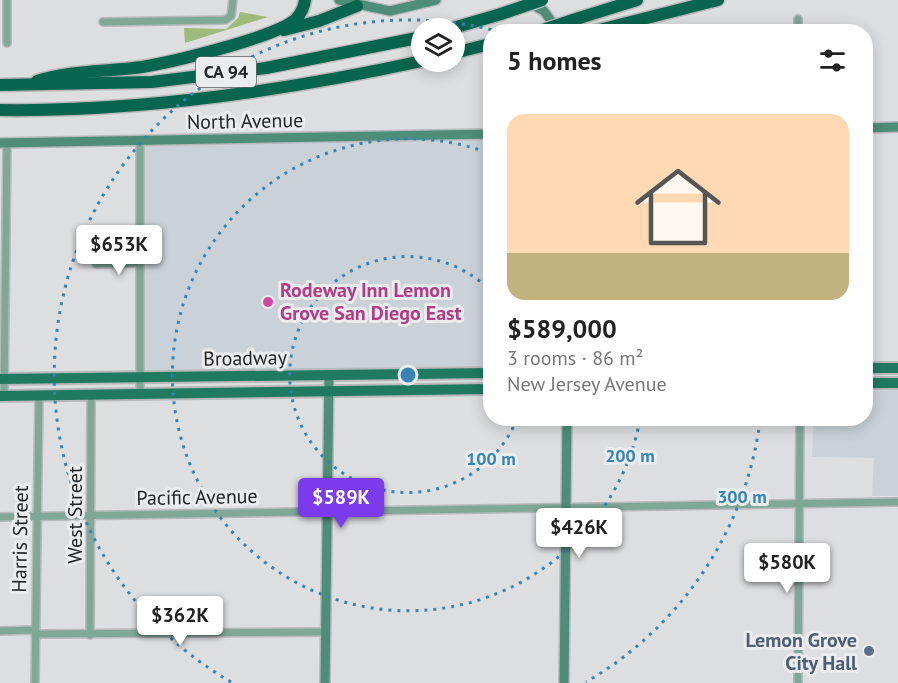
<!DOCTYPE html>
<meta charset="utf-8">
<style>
:root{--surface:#fff;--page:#f2f2f2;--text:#222;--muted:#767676;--accent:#7c3aed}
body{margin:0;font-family:"PT Sans",sans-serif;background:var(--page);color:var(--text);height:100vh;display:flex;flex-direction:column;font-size:22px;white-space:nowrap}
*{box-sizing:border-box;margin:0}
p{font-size:20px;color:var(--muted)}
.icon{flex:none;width:33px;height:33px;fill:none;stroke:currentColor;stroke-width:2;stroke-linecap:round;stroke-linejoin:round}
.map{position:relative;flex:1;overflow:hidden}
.details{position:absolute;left:483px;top:24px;width:390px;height:402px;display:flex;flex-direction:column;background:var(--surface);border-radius:24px;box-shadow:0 3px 15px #0003}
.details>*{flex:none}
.controls{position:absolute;left:411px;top:18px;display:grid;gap:12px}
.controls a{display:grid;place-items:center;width:54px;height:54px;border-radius:50%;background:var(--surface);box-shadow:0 3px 15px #0003;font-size:30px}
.price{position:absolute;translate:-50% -51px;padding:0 14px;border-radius:6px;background:#fff;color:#222;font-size:20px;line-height:39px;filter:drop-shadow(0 2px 3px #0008)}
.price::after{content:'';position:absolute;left:50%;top:36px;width:18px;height:14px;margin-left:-9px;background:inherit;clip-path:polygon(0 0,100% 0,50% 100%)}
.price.on{background:var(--accent);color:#fff}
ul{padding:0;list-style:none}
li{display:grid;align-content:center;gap:12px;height:318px;padding:0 24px}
li span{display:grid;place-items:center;height:186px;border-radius:18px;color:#555}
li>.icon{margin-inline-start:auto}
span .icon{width:108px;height:108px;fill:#fffc;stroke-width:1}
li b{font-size:26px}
h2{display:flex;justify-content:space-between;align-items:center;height:72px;padding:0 24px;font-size:26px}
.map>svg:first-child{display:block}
.built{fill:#cad2d8}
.green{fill:#9fbb7c}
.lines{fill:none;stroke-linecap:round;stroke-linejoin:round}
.street-casing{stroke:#b8b9bb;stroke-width:10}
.secondary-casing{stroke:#b8b9bb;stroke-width:12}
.primary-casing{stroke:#b8b9bb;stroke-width:14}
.highway-casing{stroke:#b8b9bb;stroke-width:15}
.street{stroke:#80a899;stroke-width:7}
.secondary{stroke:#4e8d78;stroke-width:9}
.primary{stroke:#1f7a60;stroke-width:10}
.highway{stroke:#08654e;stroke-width:12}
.highway-bridge-casing{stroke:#b8b9bb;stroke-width:15;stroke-linecap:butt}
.highway-bridge{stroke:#08654e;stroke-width:12}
.ring{fill:none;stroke:#3684b6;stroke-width:3;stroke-dasharray:3 6}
.hotel-dot{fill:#d1479c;stroke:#eaeced;stroke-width:2}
.service-dot{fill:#5c6f8a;stroke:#eaeced;stroke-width:2}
.labels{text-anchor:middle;stroke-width:6;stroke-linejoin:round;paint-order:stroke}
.shield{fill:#eaeced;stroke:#5f6161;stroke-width:1.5}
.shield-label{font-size:18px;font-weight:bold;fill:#242525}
.street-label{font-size:20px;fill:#242525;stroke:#eaeced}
.hotel-label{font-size:20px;font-weight:bold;fill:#b23c85;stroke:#eaeced;text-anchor:start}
.service-label{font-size:20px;font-weight:bold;fill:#4e5e75;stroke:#eaeced;text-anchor:end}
.centre{fill:#3684b6;stroke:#eaeced;stroke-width:3}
.ring-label{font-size:18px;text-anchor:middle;font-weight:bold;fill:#3684b6;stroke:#eaeced;stroke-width:6;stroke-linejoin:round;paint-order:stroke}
</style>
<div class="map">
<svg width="898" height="683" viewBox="0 0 898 683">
<rect width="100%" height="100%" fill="#dddee0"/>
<!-- built -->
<g class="built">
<polygon points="490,136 490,371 142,377 143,143"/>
<polygon points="898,390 898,496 872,496 874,458 812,457 814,419 866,418 866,391"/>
</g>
<!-- green -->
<polygon class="green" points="240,12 268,17 185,43 184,28 226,29 238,18"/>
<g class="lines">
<!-- street casing -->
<g class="street-casing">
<g id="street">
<polyline points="103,22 225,20 231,16 233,0"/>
<polyline points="798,32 798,19"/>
<polyline points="7,43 7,0"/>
<polyline points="96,264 140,263"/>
<polyline points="140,395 140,141"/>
<polyline points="4,396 7,143"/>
<polyline points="0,517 898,502"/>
<polyline points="0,631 35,630"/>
<polyline points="35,634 326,632"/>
<polyline points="90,635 91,396"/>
<polyline points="35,683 39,396"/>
<polyline points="798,683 800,418"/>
</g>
</g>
<!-- secondary casing -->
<g class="secondary-casing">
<g id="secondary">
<polyline points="339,0 390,11 436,0"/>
<polyline points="529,3 544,11 559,32"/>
<polyline points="866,128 898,127"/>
<polyline points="0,143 490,134"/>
<polyline points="325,683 329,375"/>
<polyline points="564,683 567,418"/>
</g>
</g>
<!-- primary casing -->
<g class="primary-casing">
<g id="primary">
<polyline points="866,368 898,368"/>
<polyline points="0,379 490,373"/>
<polyline points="866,383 898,383"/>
<polyline points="0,396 490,389"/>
</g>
</g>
<!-- highway casing -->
<g class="highway-casing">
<g id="highway">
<polyline points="579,18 637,0"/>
<polyline points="453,28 501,14"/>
<polyline points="284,30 319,21 357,6"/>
<polyline points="591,32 718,0"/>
<polyline points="454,53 490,44"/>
<path d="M37 81C71 70 106 72 142 67 172 62 273 38 295 20 301 14 304 8 305 0"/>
<polyline points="0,85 152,82 266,68 422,37"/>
<path d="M0 110C141 112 284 91 422 61"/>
</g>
</g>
<!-- street -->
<use href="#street" class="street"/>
<!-- secondary -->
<use href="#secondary" class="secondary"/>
<!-- primary -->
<use href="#primary" class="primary"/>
<!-- highway -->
<use href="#highway" class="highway"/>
<!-- highway-bridge casing -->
<g class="highway-bridge-casing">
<g id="highway-bridge">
<polyline points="501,14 542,0"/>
<polyline points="537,32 579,18"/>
</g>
</g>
<!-- highway-bridge -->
<use href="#highway-bridge" class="highway-bridge"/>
</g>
<!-- distance rings -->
<g class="ring">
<path d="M517 419A118 118 0 1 1 490 290"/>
<path d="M640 420A236 236 0 1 1 489 153"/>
<path d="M760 421A355 355 0 0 1 586 682M231 682A355 355 0 0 1 497 31"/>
</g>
<!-- markers -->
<circle class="hotel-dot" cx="268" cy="302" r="6"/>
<circle class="service-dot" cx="869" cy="651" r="6"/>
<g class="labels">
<!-- shield labels -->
<rect class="shield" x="196" y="57" width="60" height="30" rx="4.5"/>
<g class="shield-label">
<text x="226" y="78">CA 94</text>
</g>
<!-- street labels -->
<g class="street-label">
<text transform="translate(245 121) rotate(-1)" y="7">North Avenue</text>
<text transform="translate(245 358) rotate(-1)" y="7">Broadway</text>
<text transform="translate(197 497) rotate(-1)" y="7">Pacific Avenue</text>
<text transform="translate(75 515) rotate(-90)" y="7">West Street</text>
<text transform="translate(20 539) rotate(-89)" y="7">Harris Street</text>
</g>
<!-- hotel labels -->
<g class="hotel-label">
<text x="280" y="297">Rodeway Inn Lemon<tspan x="280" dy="23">Grove San Diego East</tspan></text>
</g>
<!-- service labels -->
<g class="service-label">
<text x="857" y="647">Lemon Grove<tspan x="857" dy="23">City Hall</tspan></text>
</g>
</g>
<circle cx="408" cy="375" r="9" class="centre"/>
<g class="ring-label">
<text x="630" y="462">200 m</text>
<text x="491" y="465">100 m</text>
<text x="742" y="503">300 m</text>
</g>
</svg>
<div class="controls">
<a><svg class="icon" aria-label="layers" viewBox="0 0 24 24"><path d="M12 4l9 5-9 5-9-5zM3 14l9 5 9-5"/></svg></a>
</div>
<b class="price" style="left:119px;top:276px">$653K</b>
<b class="price on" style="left:341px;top:529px">$589K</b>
<b class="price" style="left:579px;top:559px">$426K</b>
<b class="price" style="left:787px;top:594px">$580K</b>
<b class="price" style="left:180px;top:647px">$362K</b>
<section class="details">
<h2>5 homes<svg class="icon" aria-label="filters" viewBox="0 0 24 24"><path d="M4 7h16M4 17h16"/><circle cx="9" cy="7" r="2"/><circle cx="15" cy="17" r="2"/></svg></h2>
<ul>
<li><span style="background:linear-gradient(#ffd9b3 75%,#c2b280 0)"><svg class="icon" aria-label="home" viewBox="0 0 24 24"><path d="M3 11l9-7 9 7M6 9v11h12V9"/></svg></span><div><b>$589,000</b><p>3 rooms · 86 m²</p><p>New Jersey Avenue</p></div></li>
</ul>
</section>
</div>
